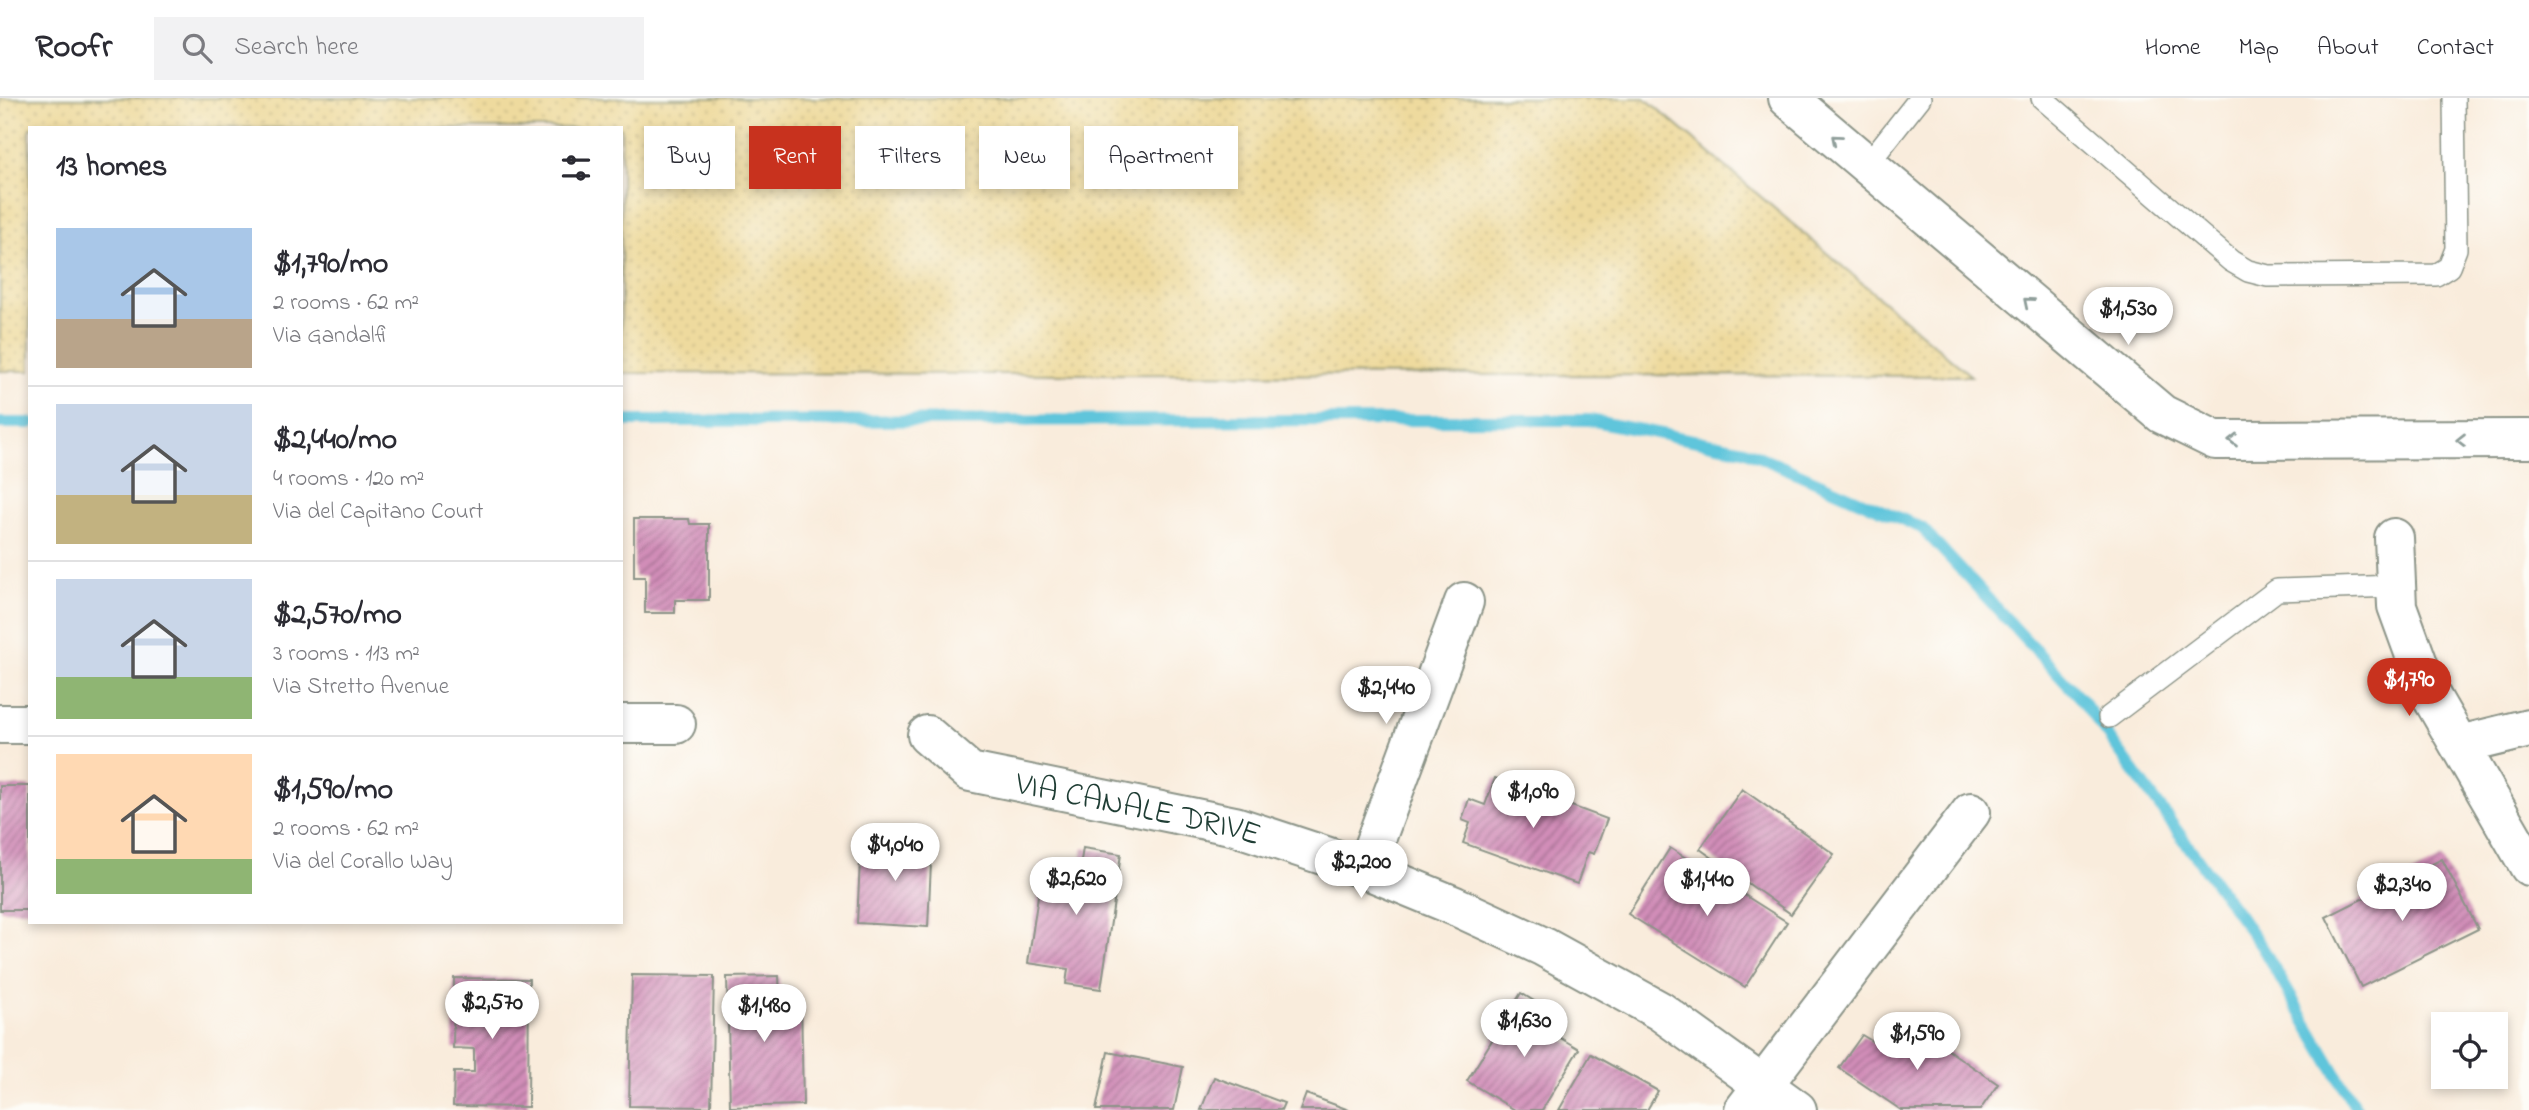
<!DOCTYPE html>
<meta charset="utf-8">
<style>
:root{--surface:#fff;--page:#f2f2f3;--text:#2b2b33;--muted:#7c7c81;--line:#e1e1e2;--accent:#c8321e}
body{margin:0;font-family:"Indie Flower",sans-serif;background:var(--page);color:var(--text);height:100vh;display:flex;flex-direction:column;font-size:26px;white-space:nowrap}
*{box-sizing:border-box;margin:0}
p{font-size:23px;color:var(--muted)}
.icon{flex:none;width:38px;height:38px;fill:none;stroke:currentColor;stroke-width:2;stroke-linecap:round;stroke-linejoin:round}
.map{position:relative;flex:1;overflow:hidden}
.sheet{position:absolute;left:28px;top:28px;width:595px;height:798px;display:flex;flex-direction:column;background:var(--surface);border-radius:0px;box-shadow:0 4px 10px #0003}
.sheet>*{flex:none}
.top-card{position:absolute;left:644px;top:28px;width:665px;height:63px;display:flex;gap:14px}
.tools{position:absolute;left:2431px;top:914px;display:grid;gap:14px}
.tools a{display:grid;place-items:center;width:77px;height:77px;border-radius:0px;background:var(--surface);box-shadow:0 4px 10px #0003;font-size:35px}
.price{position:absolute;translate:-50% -60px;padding:0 16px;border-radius:24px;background:#fff;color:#222;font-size:23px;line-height:46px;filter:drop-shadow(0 2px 4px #0008)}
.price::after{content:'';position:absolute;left:50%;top:42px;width:21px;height:16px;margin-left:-10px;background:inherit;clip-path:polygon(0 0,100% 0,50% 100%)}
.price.selected{background:var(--accent);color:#fff}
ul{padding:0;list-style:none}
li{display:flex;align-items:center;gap:21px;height:175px;padding:0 28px}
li+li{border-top:2px solid var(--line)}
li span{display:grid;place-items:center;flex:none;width:196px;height:140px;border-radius:0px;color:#555}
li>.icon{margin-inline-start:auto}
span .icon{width:84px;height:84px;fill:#fffc;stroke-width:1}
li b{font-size:30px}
h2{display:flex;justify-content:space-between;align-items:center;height:84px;padding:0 28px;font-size:30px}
.tag{padding:0 24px;border-radius:0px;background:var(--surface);box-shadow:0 4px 10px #0003;font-size:24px;line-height:63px}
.tag.selected{background:var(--accent);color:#fff}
header{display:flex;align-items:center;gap:42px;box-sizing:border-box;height:98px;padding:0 35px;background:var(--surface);border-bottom:2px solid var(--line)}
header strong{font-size:33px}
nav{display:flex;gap:38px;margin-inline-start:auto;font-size:24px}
.search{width:490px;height:63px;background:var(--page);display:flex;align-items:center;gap:18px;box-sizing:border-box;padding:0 24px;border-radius:0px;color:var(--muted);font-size:26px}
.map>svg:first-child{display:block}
.sand{fill:url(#sand-dots);stroke:#868c69;stroke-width:2}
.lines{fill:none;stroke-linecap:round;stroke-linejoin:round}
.stream{stroke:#5ec5db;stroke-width:12}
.building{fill:url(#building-hatch)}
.lane-casing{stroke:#8c9488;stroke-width:24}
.street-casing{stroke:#8c9488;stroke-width:42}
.lane{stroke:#fff;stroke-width:21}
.street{stroke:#fff;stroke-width:38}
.oneway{stroke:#8f9e9a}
.labels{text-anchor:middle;stroke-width:5;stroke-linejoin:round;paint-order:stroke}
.street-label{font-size:32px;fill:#1f3d34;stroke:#fdfcf7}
</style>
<header>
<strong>Roofr</strong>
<div class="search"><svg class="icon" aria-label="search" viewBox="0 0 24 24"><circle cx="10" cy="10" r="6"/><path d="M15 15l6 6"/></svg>Search here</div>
<nav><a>Home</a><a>Map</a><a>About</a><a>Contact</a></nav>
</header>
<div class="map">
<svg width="2529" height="1012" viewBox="0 0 2529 1012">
<defs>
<pattern id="sand-dots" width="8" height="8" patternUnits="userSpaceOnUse" patternTransform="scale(1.75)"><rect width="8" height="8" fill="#eeda9e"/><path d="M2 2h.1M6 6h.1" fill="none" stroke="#ccbc89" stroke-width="1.8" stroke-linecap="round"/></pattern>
<pattern id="building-hatch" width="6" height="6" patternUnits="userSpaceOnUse" patternTransform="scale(1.75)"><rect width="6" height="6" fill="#d18db8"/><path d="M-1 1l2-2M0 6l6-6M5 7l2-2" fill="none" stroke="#a97496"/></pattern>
</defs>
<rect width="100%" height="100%" fill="#fdfcf7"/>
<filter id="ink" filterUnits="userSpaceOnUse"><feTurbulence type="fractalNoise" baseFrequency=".0143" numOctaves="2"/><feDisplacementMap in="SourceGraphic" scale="14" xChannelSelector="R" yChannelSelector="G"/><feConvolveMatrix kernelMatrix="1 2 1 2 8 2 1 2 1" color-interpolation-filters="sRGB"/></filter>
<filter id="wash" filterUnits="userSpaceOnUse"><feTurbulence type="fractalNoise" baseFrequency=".00686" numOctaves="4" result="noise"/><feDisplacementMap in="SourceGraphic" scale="28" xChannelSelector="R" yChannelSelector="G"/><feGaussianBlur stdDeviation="1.57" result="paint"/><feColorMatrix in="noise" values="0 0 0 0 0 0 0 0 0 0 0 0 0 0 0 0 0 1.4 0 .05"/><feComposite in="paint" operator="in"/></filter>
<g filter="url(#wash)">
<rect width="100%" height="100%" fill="#f9ecdc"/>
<!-- sand -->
<polygon class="sand" points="0,0 1645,0 1971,278 621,275 621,30 30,30 30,273 0,273"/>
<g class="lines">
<!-- stream -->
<g class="stream">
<polyline points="621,323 1589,322 1744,352 1922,430 2081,601 2262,849 2357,1012"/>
<polyline points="0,325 30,325"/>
</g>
</g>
<g id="blocks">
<!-- building -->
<g class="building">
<polygon points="634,421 689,421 690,426 709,426 709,502 675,502 675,515 645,515 645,479 634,479"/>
<polygon points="1495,680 1607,721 1594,756 1588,754 1577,786 1463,745 1470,725 1462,722 1469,701 1485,707"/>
<rect x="0" y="688" width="30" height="124"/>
<polygon points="1742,691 1834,756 1791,816 1700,751"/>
<polygon points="861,742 932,744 928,829 857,825"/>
<polygon points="1083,750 1121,756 1101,891 1066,886 1068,871 1028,865 1043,764 1080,769"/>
<polygon points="1670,750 1787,824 1745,889 1628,816"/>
<polygon points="2442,761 2478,831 2361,889 2326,819"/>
<polygon points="632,877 714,878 711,1009 629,1008"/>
<polygon points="779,878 780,899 801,899 803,1007 730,1009 727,879"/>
<polygon points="454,880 529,881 528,1009 453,1008 454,974 474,974 474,951 453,950"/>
<polygon points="1521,895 1557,917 1547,932 1579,951 1542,1012 1515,1012 1467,983"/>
<polygon points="1898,918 1998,986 1980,1012 1901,1012 1839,970 1862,937 1878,947"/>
<polygon points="1108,954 1183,969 1174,1012 1096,1012"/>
<polygon points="1591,956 1658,993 1647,1012 1559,1012"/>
<polygon points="1214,979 1284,1005 1281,1012 1201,1012"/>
<polygon points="1306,996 1349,1012 1300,1012"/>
</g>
</g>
</g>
<g filter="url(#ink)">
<use href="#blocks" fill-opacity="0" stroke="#8c9488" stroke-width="2"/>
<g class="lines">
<!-- lane casing -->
<g class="lane-casing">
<g id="lane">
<polyline points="2042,0 2231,163 2248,173 2268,178 2436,177 2449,169 2456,151 2454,0"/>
<polyline points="1867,67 1920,0"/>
<polyline points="2109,619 2277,492 2396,488"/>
</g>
</g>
<!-- street casing -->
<g class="street-casing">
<g id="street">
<polyline points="1788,0 2162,316 2215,342 2529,341"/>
<polyline points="2394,440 2397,508 2428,593 2529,768"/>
<polyline points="0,626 30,626"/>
<polyline points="621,626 676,626"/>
<path id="s1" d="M927 637 970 674 1235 728 1365 771 1455 808 1544 849 1660 913 1797 1012"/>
<polyline points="2460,647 2529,630"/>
<polyline points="1365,771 1464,504"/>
<polyline points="1744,1012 1971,714"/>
</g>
</g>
<!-- lane -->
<use href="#lane" class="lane"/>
<!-- street -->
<use href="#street" class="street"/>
</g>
<!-- one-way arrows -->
<defs><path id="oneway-chevron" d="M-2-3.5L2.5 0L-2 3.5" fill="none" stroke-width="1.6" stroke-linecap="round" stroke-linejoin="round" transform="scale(1.75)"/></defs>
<g class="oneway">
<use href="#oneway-chevron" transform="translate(1836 41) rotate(-140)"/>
<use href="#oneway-chevron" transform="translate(2028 204) rotate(-140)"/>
<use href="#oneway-chevron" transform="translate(2233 342) rotate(180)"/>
<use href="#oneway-chevron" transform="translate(2461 342) rotate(180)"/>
</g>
</g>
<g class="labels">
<!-- street labels -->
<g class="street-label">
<text dy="11" stroke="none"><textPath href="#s1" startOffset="229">VIA CANALE DRIVE</textPath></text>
</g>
</g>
</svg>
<div class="tools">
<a><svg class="icon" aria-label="locate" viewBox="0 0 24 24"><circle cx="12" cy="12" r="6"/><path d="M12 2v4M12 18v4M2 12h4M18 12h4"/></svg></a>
</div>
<b class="price" style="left:2128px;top:249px">$1,530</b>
<b class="price selected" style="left:2409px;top:620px">$1,790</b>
<b class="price" style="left:1386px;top:628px">$2,440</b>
<b class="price" style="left:1533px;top:732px">$1,090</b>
<b class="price" style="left:895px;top:785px">$4,040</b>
<b class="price" style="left:1361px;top:802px">$2,200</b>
<b class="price" style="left:1076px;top:819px">$2,620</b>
<b class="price" style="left:1707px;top:820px">$1,440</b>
<b class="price" style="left:2402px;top:825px">$2,340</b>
<b class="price" style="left:492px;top:943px">$2,570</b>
<b class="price" style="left:764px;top:946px">$1,480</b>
<b class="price" style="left:1524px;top:961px">$1,630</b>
<b class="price" style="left:1917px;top:974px">$1,590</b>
<div class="top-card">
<a class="tag">Buy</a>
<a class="tag selected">Rent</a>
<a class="tag">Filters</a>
<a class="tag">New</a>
<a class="tag">Apartment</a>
</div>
<section class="sheet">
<h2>13 homes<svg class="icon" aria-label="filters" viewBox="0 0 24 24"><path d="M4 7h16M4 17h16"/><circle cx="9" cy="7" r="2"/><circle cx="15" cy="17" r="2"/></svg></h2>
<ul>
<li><span style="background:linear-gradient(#a9c7e8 65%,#b9a48a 0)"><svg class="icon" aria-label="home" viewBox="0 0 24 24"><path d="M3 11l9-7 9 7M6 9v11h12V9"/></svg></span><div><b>$1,790/mo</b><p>2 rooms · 62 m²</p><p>Via Gandalfi</p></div></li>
<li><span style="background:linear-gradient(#c9d6e8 65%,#c2b280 0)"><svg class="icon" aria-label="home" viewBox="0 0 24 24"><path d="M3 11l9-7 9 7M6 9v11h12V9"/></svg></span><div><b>$2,440/mo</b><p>4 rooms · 120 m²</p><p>Via del Capitano Court</p></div></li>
<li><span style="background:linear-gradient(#c9d6e8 70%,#8fb573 0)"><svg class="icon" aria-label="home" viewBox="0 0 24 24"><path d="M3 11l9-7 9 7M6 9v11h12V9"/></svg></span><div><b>$2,570/mo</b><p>3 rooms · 113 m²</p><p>Via Stretto Avenue</p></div></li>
<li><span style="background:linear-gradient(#ffd9b3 75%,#8fb573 0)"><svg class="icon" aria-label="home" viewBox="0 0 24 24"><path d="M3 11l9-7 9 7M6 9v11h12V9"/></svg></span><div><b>$1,590/mo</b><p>2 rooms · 62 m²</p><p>Via del Corallo Way</p></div></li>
</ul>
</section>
</div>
